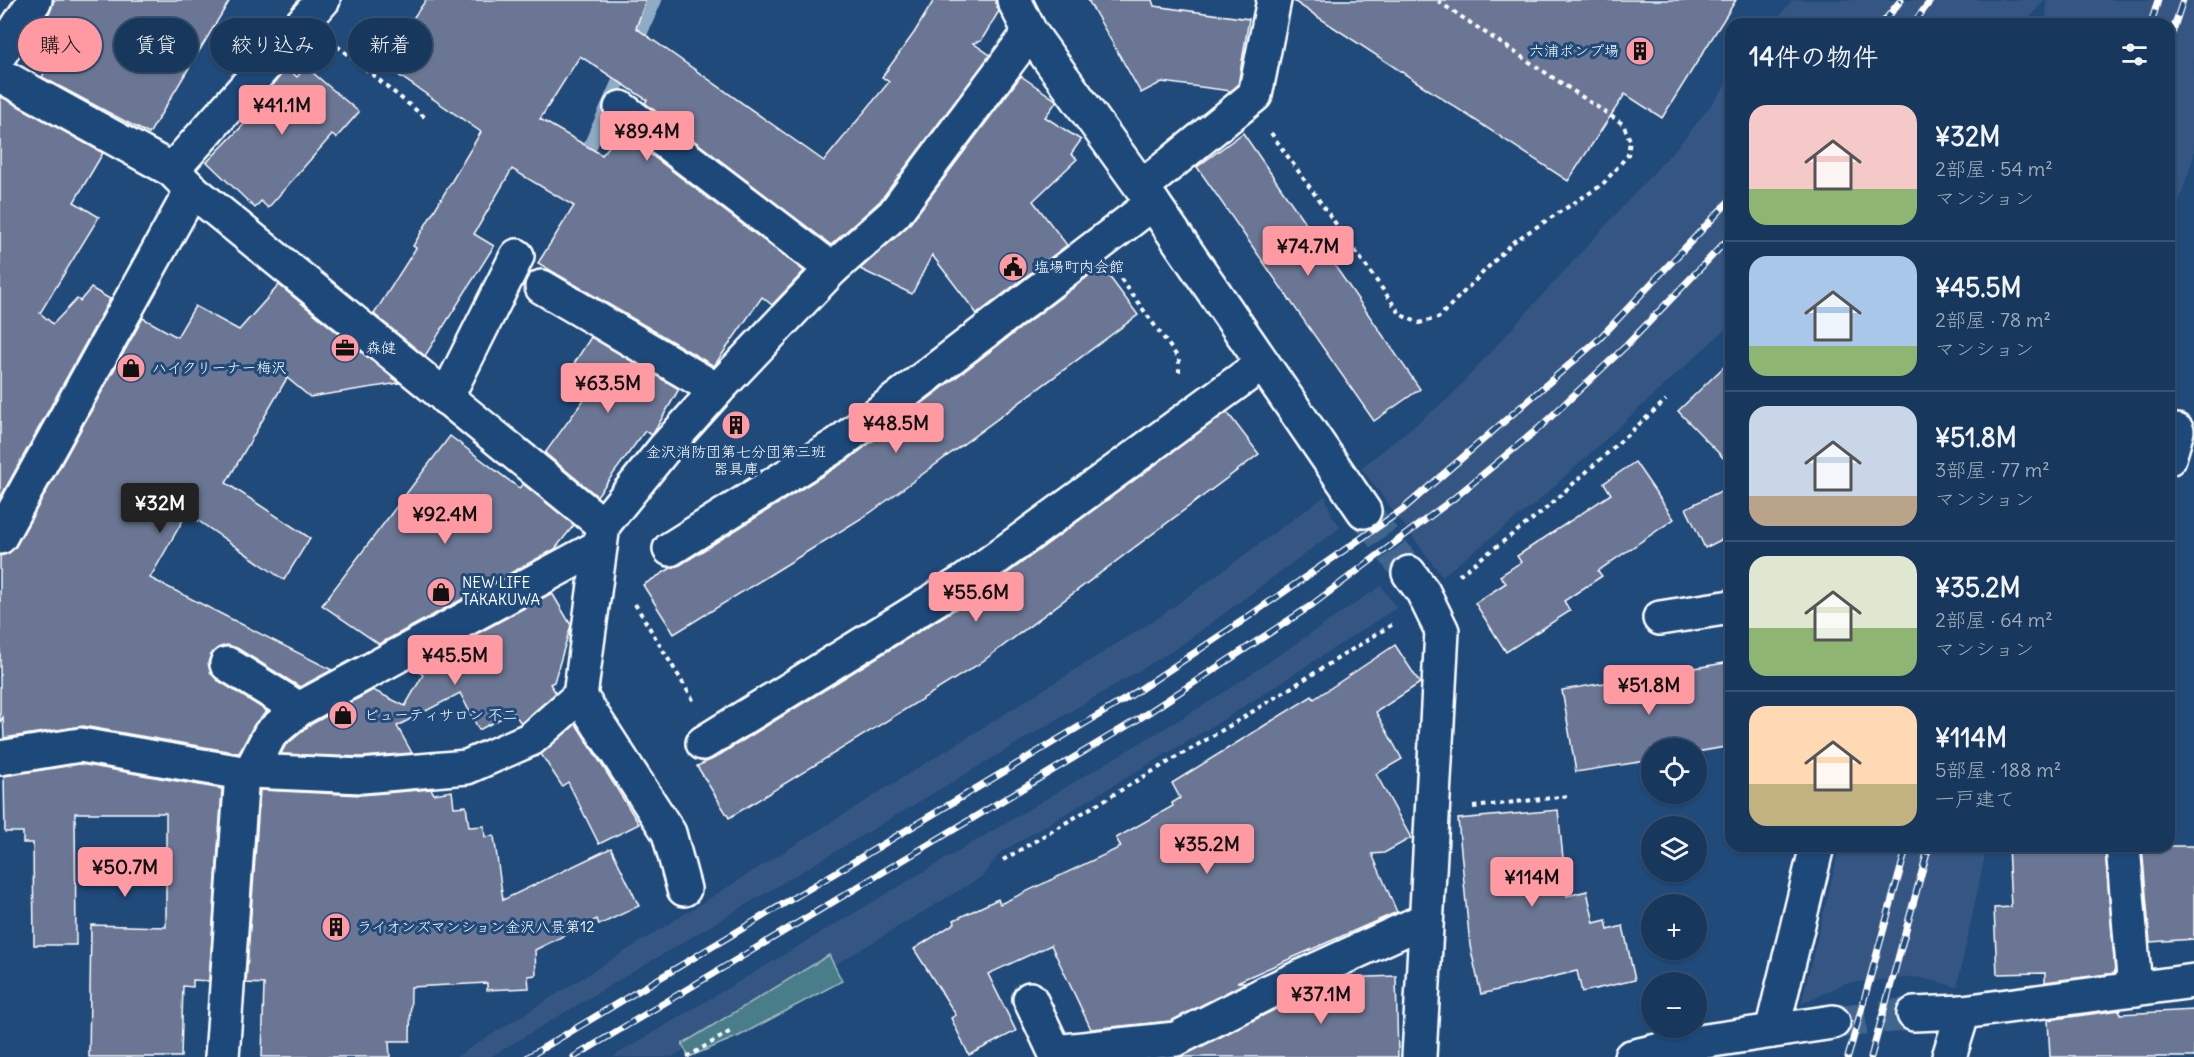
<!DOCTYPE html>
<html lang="ja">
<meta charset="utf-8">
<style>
:root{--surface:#17385c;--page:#244365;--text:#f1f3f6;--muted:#9eacbb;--line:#365272;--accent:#ff9aa2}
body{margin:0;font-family:Delius,"Klee One",sans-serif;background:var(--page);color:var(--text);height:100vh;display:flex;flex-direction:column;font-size:22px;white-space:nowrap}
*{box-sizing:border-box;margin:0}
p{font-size:20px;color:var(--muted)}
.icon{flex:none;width:33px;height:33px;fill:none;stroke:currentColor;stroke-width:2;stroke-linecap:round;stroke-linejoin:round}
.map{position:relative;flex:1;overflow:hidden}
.drawer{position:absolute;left:1725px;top:18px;width:450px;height:834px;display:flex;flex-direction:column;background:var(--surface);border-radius:18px;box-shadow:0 2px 4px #0004,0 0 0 2px var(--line)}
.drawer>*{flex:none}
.guide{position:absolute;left:18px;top:18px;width:570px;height:54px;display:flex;gap:12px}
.controls{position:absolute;left:1641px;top:738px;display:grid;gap:12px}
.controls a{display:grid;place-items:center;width:66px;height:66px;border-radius:50%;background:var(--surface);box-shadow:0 2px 4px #0004,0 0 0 2px var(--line);font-size:30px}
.price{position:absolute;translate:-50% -51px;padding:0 14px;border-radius:6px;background:var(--accent);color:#111;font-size:20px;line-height:39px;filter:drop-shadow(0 2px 3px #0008)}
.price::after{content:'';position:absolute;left:50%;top:36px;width:18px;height:14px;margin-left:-9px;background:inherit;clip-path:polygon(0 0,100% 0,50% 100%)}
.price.current{background:#222;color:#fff}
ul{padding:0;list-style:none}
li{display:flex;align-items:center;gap:18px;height:150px;padding:0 24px}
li+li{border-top:2px solid var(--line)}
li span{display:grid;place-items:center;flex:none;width:168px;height:120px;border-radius:18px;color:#555}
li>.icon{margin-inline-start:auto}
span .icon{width:72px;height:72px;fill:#fffc;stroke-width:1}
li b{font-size:26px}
h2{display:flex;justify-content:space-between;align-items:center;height:72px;padding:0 24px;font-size:26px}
.tag{padding:0 21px;border-radius:27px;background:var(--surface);box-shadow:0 2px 4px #0004,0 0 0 2px var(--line);font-size:21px;line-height:54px}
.tag.current{background:var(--accent);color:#111}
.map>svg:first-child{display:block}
.built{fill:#365782}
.green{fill:#497d8a;stroke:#a4bec4;stroke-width:1.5}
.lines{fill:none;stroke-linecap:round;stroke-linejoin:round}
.stream{stroke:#8fabc6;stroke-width:14}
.building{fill:#6b7693;stroke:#fff;stroke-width:1.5}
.minor-tunnel{stroke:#41658e;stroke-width:33;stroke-dasharray:33 16;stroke-linecap:butt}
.minor-casing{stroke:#fff;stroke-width:38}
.path{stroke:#fff;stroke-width:4;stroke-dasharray:4.5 4.5;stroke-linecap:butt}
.minor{stroke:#1f4a7a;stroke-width:33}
.rail-casing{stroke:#fff;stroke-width:7}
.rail{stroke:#1f4a7a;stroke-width:4.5;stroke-dasharray:14;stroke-linecap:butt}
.labels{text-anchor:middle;stroke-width:6;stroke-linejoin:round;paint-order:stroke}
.poi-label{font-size:15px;fill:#fff;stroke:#1f4a7a;text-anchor:start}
</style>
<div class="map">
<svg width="2194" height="1057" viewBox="0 0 2194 1057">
<rect width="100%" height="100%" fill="#1f4a7a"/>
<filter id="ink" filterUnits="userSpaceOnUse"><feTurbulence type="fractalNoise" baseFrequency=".0167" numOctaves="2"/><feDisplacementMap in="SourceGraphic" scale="12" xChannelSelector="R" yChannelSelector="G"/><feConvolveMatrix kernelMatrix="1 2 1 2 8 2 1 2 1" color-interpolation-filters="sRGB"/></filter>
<g filter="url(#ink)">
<!-- built -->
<g class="built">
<polygon points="1792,0 2044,0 2025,24 1774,24"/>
<polygon points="2046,0 2194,0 2194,155 2169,233 2169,24 2047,24"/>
<polygon points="1731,79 1731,324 1536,503 1442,576 1361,468 1449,398 1686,137"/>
<polygon points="1325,496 1332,516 1341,527 1177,648 490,1057 456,1057 1158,618"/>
<polygon points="1381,586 1396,608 1226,718 1000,853 983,876 833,966 672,1057 612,1057 1214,699"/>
<polygon points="1840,846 1987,846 1957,987 1918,977 1846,983 1801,1004"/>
</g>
<!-- green -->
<polygon class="green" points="829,955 842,981 739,1036 689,1057 682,1044"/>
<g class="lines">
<!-- stream -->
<g class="stream">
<polyline points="634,48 655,0"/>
<polyline points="583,162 626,65"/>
</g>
</g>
<!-- building -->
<g class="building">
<polygon points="54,0 230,0 149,134 42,77 58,48 35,34 51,10"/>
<polygon points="426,0 646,0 636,28 824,161 889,82 882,77 914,33 934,0 995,0 999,11 981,41 973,43 990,55 880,201 831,245 645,103 647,100 580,56 540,119 602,155 621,132 804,271 772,305 762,297 714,366 538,263 574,206 512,169 474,234 494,246 425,356 374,314 416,248 413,246 481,132 381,63"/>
<polygon points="1088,0 1152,0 1154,6 1249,19 1238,85 1231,91 1162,82 1141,93"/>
<polygon points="1292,0 1736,0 1662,118 1625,94 1568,181"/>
<polygon points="306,67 359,112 336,138 332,135 268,208 261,201 255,208 207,162 248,120 245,117 287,68 297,77"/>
<polygon points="1021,76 1057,101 1045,117 1081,140 1071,154 1077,159 1033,201 1067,245 977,314 932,255 912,294 860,269 909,225"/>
<polygon points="0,96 103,153 74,202 99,217 40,313 53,324 77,299 80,301 91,288 110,299 0,498"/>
<polygon points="1243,133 1420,389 1374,421 1197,167"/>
<polygon points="1103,268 1138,315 870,513 674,634 643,585 671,568 680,565 848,460 1090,275 1092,277"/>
<polygon points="279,285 399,383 310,397 287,378 226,483 310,538 284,580 187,513 150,578 332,670 300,687 237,648 227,645 218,648 211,654 208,663 211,673 217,680 267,711 254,725 239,753 83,726 4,738 3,717 0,723 0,556 9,553 16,546 143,318 177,337 195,306 239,330"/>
<polygon points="591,337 679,389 654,432 652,435 645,431 597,496 545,453 588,394 564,379"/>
<polygon points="1731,360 1731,466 1678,411"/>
<polygon points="1227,412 1259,454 979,664 729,818 697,766 713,759 975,597"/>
<polygon points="450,436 519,488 523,484 574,525 555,549 379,644 322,605"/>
<polygon points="1635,462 1674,519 1598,571 1602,576 1564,601 1570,611 1506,652 1475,603 1506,583 1500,576 1521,562 1517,556 1611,494 1604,483"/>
<polygon points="1731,486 1731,535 1705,548 1686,508"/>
<polygon points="552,593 571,625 554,682 550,684 556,693 521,723 513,712 479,730 460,693 397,726 412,753 362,757 281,754 285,746 310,725 373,690 405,706 423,675 414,668"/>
<polygon points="1395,645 1420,683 1376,712 1402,759 1376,774 1411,838 1384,853 1372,854 1397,912 1237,982 1247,982 1171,1021 1091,1029 1051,945 988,974 1016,1031 969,1055 951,1018 956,1015 914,949 955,923 954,920 998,899 1000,904 1121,847 1116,838 1173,806 1172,803 1180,798 1172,783 1312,696 1314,699"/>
<polygon points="1731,662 1731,746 1696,752 1696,748 1652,748 1652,760 1576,772 1562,690"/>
<polygon points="576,724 639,824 599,844 568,782 562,786 541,754"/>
<polygon points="80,764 222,789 209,981 193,980 193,987 183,986 181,1057 89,1057 91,925 166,927 166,813 75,813 76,945 34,945 33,843 23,843 23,832 5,832 4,776"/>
<polygon points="431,789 434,794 452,791 454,807 466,806 469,827 484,826 485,837 494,836 503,900 611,848 639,906 599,925 597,919 535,950 536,975 528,976 529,988 487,990 487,983 411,987 410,1041 389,1041 390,1057 262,1057 264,984 246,983 260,790 361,795"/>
<polygon points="1558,810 1567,896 1587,891 1594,923 1606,920 1608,930 1623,926 1635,980 1582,992 1577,971 1481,994 1470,946 1458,819"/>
<polygon points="2008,846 2105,846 2115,973 2045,982 2045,973 1997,974 1994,908 2011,907"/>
<polygon points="2142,846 2194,846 2194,939 2150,942"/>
<polygon points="1396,976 1398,1057 1180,1057 1278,1008 1343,978"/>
<polygon points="2120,1010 2120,1014 2194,1010 2194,1057 2050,1057 2048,1020"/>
</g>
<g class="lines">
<!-- minor-tunnel -->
<g class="minor-tunnel">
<polyline points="1364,511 1409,573"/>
<polyline points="1833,1022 1914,1014"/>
</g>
<!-- minor casing -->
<g class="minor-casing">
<g id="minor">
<polyline points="1014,0 1030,32 1153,203 1364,511"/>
<polyline points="0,54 35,0"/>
<polyline points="0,75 172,170 192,190 603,525"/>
<polyline points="621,108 832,269"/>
<polyline points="172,170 323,0"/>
<polyline points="1142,187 1255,95 1274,0"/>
<polyline points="542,287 717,390"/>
<polyline points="446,398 517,256"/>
<polyline points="2169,458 2177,431"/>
<polyline points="0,537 192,190"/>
<polyline points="670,549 838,444 1153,203"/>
<polyline points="1409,573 1423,592 1442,631 1419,1057"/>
<polyline points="1660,618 1731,607"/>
<polyline points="227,664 299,709"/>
<polyline points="580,696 669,833 684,889"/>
<polyline points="703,743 965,581 1262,364"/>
<polyline points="0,758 80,745 242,773 251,771 362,776 467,767 531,739 580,696 603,525 664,449 717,390 832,269 894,214 1030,32"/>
<polyline points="251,771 270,734 299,709 600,546"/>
<polyline points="2123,846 2135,989"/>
<polyline points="1030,999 1055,1052 1176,1039 1270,991 1425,920"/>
<polyline points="1914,1014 1963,1012 2194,981"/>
<polyline points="1772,1031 1817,846"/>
<polyline points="222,1057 242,773"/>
<polyline points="1631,1057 1686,1044 1833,1022"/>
<polyline points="1949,1057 1963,1012"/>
</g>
</g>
<!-- path -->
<g class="path">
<polyline points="337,46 427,119"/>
<polyline points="1271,133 1401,315 1419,323 1438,318 1513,242 1602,185 1628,155 1630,140 1623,124 1436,0"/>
<polyline points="1121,279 1179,359 1179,372"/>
<polyline points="1459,575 1542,512 1666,400"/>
<polyline points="635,604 695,703"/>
<polyline points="1473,807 1568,796"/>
<polyline points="1003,860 1231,725 1393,624"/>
<polyline points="687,1057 731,1031"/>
</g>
<!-- minor -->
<use href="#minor" class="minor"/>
<!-- rail casing -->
<g class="rail-casing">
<g id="rail">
<polyline points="1882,24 1901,0"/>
<polyline points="1913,24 1931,0"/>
<polyline points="2151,24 2158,0"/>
<polyline points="2169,43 2183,0"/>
<polyline points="528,1057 1127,698 1242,621 1402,510 1599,339 1731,199"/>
<polyline points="574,1057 1140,718 1309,607 1453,499 1539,428 1627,345 1731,236"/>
<polyline points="1848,1057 1907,846"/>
<polyline points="1871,1057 1929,846"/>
</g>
</g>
<!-- rail -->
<use href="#rail" class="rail"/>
</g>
</g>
<!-- icons -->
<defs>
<g id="building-disc" transform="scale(1.5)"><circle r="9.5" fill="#ff9aa2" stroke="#1f4a7a"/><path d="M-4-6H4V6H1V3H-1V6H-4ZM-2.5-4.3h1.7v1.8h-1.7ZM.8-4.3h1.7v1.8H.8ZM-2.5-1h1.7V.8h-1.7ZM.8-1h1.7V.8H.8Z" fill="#111"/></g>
<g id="civic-disc" transform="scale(1.5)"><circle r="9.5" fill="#ff9aa2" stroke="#1f4a7a"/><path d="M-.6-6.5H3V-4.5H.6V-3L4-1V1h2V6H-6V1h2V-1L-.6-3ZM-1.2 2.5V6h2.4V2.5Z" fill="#111"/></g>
<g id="office-disc" transform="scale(1.5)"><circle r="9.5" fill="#ff9aa2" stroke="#1f4a7a"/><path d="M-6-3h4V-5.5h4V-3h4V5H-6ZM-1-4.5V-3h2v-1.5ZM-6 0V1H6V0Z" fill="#111"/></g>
<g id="shop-disc" transform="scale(1.5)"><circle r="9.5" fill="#ff9aa2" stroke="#1f4a7a"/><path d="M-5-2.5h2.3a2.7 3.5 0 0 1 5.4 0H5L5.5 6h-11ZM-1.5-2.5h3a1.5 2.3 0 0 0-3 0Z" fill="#111"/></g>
</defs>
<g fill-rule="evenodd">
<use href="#building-disc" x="1640" y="51"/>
<use href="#civic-disc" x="1013" y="267"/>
<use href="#office-disc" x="345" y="348"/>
<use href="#shop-disc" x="131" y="368"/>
<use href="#building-disc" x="736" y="425"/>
<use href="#shop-disc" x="441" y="592"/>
<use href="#shop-disc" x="343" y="715"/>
<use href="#building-disc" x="336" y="927"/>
</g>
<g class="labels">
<!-- poi labels -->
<g class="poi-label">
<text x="1619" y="56" text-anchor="end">六浦ポンプ場</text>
<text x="1034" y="272">塩場町内会館</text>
<text x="366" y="353">森健</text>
<text x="152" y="373">ハイクリーナー梅沢</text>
<text x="736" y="457" text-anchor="middle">金沢消防団第七分団第三班<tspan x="736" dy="17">器具庫</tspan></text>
<text x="462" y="588">NEW LIFE<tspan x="462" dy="17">TAKAKUWA</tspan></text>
<text x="364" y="720">ビューティサロン 不二</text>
<text x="357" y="932">ライオンズマンション金沢八景第12</text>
</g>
</g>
</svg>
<div class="controls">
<a><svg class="icon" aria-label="locate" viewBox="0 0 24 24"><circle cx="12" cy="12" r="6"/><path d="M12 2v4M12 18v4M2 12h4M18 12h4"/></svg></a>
<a><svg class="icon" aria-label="layers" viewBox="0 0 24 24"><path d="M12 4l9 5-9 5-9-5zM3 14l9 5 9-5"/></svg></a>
<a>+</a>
<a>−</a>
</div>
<b class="price" style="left:282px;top:136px">¥41.1M</b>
<b class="price" style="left:647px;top:162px">¥89.4M</b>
<b class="price" style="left:1308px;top:277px">¥74.7M</b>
<b class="price" style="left:608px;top:414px">¥63.5M</b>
<b class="price" style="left:896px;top:454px">¥48.5M</b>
<b class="price current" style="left:160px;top:534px">¥32M</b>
<b class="price" style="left:445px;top:545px">¥92.4M</b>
<b class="price" style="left:976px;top:623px">¥55.6M</b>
<b class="price" style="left:455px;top:686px">¥45.5M</b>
<b class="price" style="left:1649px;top:716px">¥51.8M</b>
<b class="price" style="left:1207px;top:875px">¥35.2M</b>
<b class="price" style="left:125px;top:898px">¥50.7M</b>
<b class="price" style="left:1532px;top:908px">¥114M</b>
<b class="price" style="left:1321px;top:1025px">¥37.1M</b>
<div class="guide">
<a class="tag current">購入</a>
<a class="tag">賃貸</a>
<a class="tag">絞り込み</a>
<a class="tag">新着</a>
</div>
<section class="drawer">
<h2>14件の物件<svg class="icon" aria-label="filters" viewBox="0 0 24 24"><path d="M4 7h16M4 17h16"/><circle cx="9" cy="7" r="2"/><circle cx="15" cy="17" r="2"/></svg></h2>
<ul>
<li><span style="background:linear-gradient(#f6c9c9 70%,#8fb573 0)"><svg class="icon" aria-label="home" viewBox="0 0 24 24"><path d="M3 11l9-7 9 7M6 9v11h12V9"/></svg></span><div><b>¥32M</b><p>2部屋 · 54 m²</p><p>マンション</p></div></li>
<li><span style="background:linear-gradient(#a9c7e8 75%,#8fb573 0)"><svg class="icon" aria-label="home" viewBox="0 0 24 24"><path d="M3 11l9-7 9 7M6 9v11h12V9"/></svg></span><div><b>¥45.5M</b><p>2部屋 · 78 m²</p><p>マンション</p></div></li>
<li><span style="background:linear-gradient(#c9d6e8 75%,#b9a48a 0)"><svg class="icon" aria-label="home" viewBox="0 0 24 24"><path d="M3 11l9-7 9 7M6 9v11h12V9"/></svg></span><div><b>¥51.8M</b><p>3部屋 · 77 m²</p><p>マンション</p></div></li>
<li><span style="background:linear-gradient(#dfe7d0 60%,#8fb573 0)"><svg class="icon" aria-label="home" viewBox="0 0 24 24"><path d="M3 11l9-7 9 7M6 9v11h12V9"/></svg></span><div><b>¥35.2M</b><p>2部屋 · 64 m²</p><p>マンション</p></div></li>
<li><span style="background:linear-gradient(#ffd9b3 65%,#c2b280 0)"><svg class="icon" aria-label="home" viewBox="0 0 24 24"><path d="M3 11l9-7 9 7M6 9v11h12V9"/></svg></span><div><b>¥114M</b><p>5部屋 · 188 m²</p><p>一戸建て</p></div></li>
</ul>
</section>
</div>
